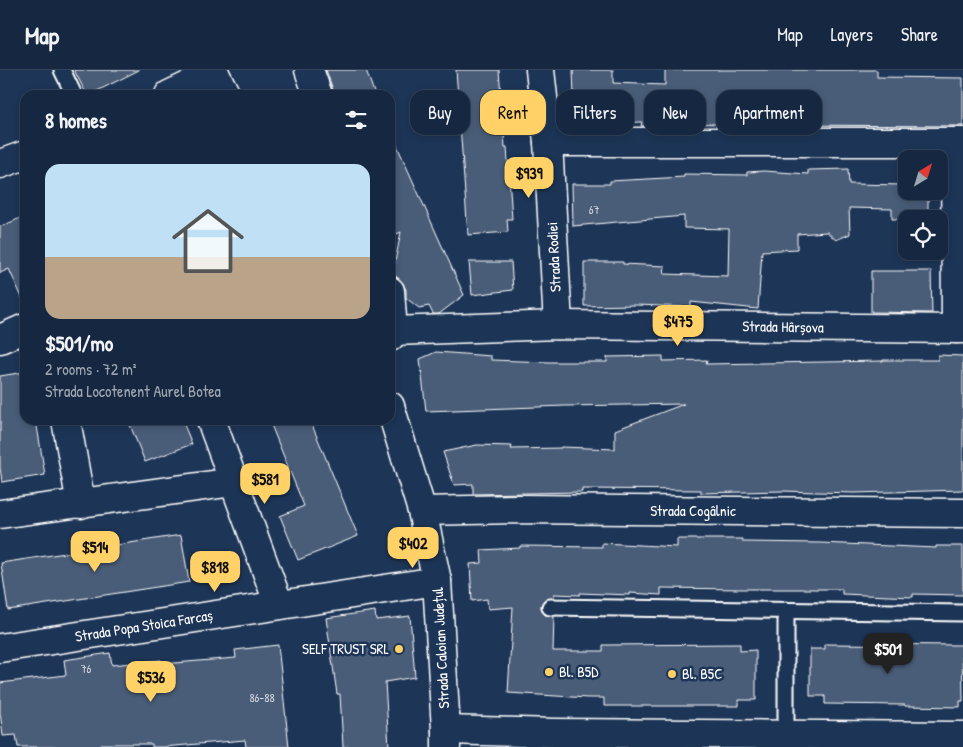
<!DOCTYPE html>
<meta charset="utf-8">
<style>
:root{--surface:#162841;--page:#1f3048;--text:#f1f3f6;--muted:#9ea6b1;--line:#35445a;--accent:#ffd166}
body{margin:0;font-family:"Patrick Hand",sans-serif;background:var(--page);color:var(--text);height:100vh;display:flex;flex-direction:column;font-size:19px;white-space:nowrap}
*{box-sizing:border-box;margin:0}
p{font-size:16px;color:var(--muted)}
.icon{flex:none;width:28px;height:28px;fill:none;stroke:currentColor;stroke-width:2;stroke-linecap:round;stroke-linejoin:round}
.map{position:relative;flex:1;overflow:hidden}
.panel{position:absolute;left:20px;top:20px;width:375px;height:335px;display:flex;flex-direction:column;background:var(--surface);border-radius:15px;box-shadow:0 2px 8px #0003,0 0 0 1px var(--line)}
.panel>*{flex:none}
.top-card{position:absolute;left:410px;top:20px;width:475px;height:45px;display:flex;gap:10px}
.needle{width:32px;rotate:38deg}
.buttons{position:absolute;left:898px;top:80px;display:grid;gap:10px}
.buttons a{display:grid;place-items:center;width:50px;height:50px;border-radius:10px;background:var(--surface);box-shadow:0 2px 8px #0003,0 0 0 1px var(--line);font-size:25px}
.price{position:absolute;translate:-50% -42px;padding:0 11px;border-radius:10px;background:var(--accent);color:#111;font-size:16px;line-height:32px;filter:drop-shadow(0 1px 2px #0008)}
.price::after{content:'';position:absolute;left:50%;top:30px;width:15px;height:11px;margin-left:-8px;background:inherit;clip-path:polygon(0 0,100% 0,50% 100%)}
.price.selected{background:#222;color:#fff}
ul{padding:0;list-style:none}
li{display:grid;align-content:center;gap:10px;height:265px;padding:0 25px}
li+li{border-top:1px solid var(--line)}
li span{display:grid;place-items:center;height:155px;border-radius:15px;color:#555}
li>.icon{margin-inline-start:auto}
span .icon{width:90px;height:90px;fill:#fffc;stroke-width:1}
li b{font-size:21px}
h2{display:flex;justify-content:space-between;align-items:center;height:60px;padding:0 25px;font-size:21px}
.chip{padding:0 18px;border-radius:15px;background:var(--surface);box-shadow:0 2px 8px #0003,0 0 0 1px var(--line);font-size:18px;line-height:45px}
.chip.selected{background:var(--accent);color:#111}
header{display:flex;align-items:center;gap:30px;box-sizing:border-box;height:70px;padding:0 25px;background:var(--surface);border-bottom:1px solid var(--line)}
header strong{font-size:24px}
nav{display:flex;gap:28px;margin-inline-start:auto;font-size:18px}
.map>svg:first-child{display:block}
.building{fill:#4a5d79;stroke:#fff}
.lines{fill:none;stroke-linecap:round;stroke-linejoin:round}
.service-casing{stroke:#fff;stroke-width:19}
.minor-casing{stroke:#fff;stroke-width:31}
.service{stroke:#1d3557;stroke-width:15}
.minor{stroke:#1d3557;stroke-width:28}
.poi-dot{fill:#ffd166;stroke:#1d3557;stroke-width:2}
.labels{text-anchor:middle;stroke-width:5;stroke-linejoin:round;paint-order:stroke}
.number-label{font-size:12px;fill:#d2d6de}
.street-label{font-size:15px;fill:#fff;stroke:#1d3557}
.poi-label{font-size:15px;fill:#fff;stroke:#1d3557;text-anchor:start}
</style>
<header>
<strong>Map</strong>
<nav><a>Map</a><a>Layers</a><a>Share</a></nav>
</header>
<div class="map">
<svg width="963" height="677" viewBox="0 0 963 677">
<rect width="100%" height="100%" fill="#1d3557"/>
<filter id="ink" filterUnits="userSpaceOnUse"><feTurbulence type="fractalNoise" baseFrequency=".02" numOctaves="2"/><feDisplacementMap in="SourceGraphic" scale="10" xChannelSelector="R" yChannelSelector="G"/><feConvolveMatrix kernelMatrix="1 2 1 2 8 2 1 2 1" color-interpolation-filters="sRGB"/></filter>
<g filter="url(#ink)">
<!-- building -->
<g class="building">
<polygon points="74,0 139,0 89,25 87,25"/>
<polygon points="326,0 366,0 375,25 333,25 333,20"/>
<polygon points="456,0 499,0 505,77 507,77 512,149 507,149 508,162 468,165"/>
<polygon points="573,0 613,0 613,13 665,15 665,0 877,0 877,7 963,8 963,56 778,55 778,56 771,56 688,53 687,56 641,56 642,52 575,54"/>
<polygon points="390,60 464,225 439,244 433,244 429,236 419,238 406,228 406,220 403,213 397,207 395,206 393,202 401,162 390,167"/>
<polygon points="848,99 849,114 906,115 906,121 928,121 928,149 892,149 892,139 849,138 850,164 836,170 827,162 797,164 797,179 762,181 758,239 691,232 691,237 635,235 584,236 584,192 623,192 623,194 665,196 664,204 728,206 729,159 684,158 684,146 573,156 572,114 610,114 610,111 684,107 684,104 747,105 747,102 764,101 808,104 808,100"/>
<polygon points="25,146 25,234 9,199 0,203 0,157"/>
<polygon points="469,192 511,192 513,220 472,225"/>
<polygon points="871,201 931,201 932,243 871,242"/>
<polygon points="436,282 491,286 491,290 549,292 607,292 607,287 663,286 663,291 707,290 706,294 883,291 883,290 938,290 938,285 963,286 963,420 854,423 781,421 701,423 701,420 582,419 582,422 473,424 473,414 454,415 443,382 477,375 512,376 511,379 561,378 561,377 615,379 615,360 684,334 565,336 426,341 420,289"/>
<polygon points="25,302 25,350 36,350 45,405 2,412 0,397 0,306"/>
<polygon points="128,350 182,350 192,374 145,392"/>
<polygon points="269,350 310,350 358,466 298,490 280,446 304,436"/>
<polygon points="181,465 189,512 8,540 1,493"/>
<polygon points="677,469 743,469 743,472 820,473 936,478 936,476 963,476 963,525 913,524 913,527 842,524 842,519 743,519 661,518 661,525 630,523 630,525 580,523 580,525 554,524 554,528 545,529 542,533 541,536 542,541 545,545 554,546 553,581 603,581 603,575 740,574 740,581 756,580 756,630 739,630 739,636 604,636 604,628 588,628 508,623 513,537 488,539 487,529 472,531 470,494 482,493 481,480 520,478 520,476 602,477 602,473 677,477"/>
<polygon points="375,541 376,550 410,546 415,607 385,612 389,677 343,677 340,624 337,624 326,548"/>
<polygon points="825,574 962,575 963,631 960,631 960,637 905,636 905,635 825,634 825,626 810,626 810,579 825,579"/>
<polygon points="278,575 289,677 246,677 245,670 163,677 152,677 152,674 101,674 101,677 18,677 16,665 3,666 0,642 0,613 66,605 64,590 110,583 112,595 161,590 162,594 236,588 235,580"/>
</g>
<g class="lines">
<!-- service casing -->
<g class="service-casing">
<g id="service">
<polyline points="62,0 74,25"/>
<polyline points="550,537 963,543"/>
<polyline points="786,665 786,540"/>
</g>
</g>
<!-- minor casing -->
<g class="minor-casing">
<g id="minor">
<polyline points="213,0 226,25"/>
<polyline points="309,0 318,25"/>
<polyline points="540,0 548,72 558,255"/>
<polyline points="169,25 215,3"/>
<polyline points="548,72 963,72"/>
<polyline points="955,72 956,259"/>
<polyline points="0,94 25,85"/>
<polyline points="390,221 393,261 390,267"/>
<polyline points="393,261 558,255 963,259"/>
<polyline points="0,269 25,258"/>
<polyline points="390,336 422,441 437,511 446,660 446,677"/>
<polyline points="66,350 81,434"/>
<polyline points="211,350 279,535"/>
<polyline points="422,441 517,439 963,443"/>
<polyline points="0,444 234,412"/>
<polyline points="0,578 437,511"/>
<polyline points="446,660 554,663 963,666"/>
</g>
</g>
<!-- service -->
<use href="#service" class="service"/>
<!-- minor -->
<use href="#minor" class="minor"/>
</g>
</g>
<!-- markers -->
<g class="poi-dot">
<circle cx="399" cy="579" r="5"/>
<circle cx="549" cy="602" r="5"/>
<circle cx="672" cy="604" r="5"/>
</g>
<g class="labels">
<!-- number labels -->
<g class="number-label">
<text x="594" y="144">67</text>
<text x="86" y="603">76</text>
<text x="262" y="632">86-88</text>
</g>
<!-- street labels -->
<g class="street-label">
<text transform="translate(554 187) rotate(-93)" y="5">Strada Rodiei</text>
<text transform="translate(783 257) rotate(1)" y="5">Strada Hârșova</text>
<text x="693" y="446">Strada Cogâlnic</text>
<text transform="translate(144 556) rotate(-9)" y="5">Strada Popa Stoica Farcaș</text>
<text transform="translate(441 578) rotate(-93)" y="5">Strada Caloian Județul</text>
</g>
<!-- poi labels -->
<g class="poi-label">
<text x="389" y="584" text-anchor="end">SELF TRUST SRL</text>
<text x="559" y="607">Bl. B5D</text>
<text x="682" y="609">Bl. B5C</text>
</g>
</g>
</svg>
<div class="buttons">
<a><svg class="needle" viewBox="-14 -14 28 28"><path d="M0-13l5 13h-10z" fill="#e53935"/><path d="M0 13l5-13h-10z" fill="#9ea6b1"/></svg></a>
<a><svg class="icon" aria-label="locate" viewBox="0 0 24 24"><circle cx="12" cy="12" r="6"/><path d="M12 2v4M12 18v4M2 12h4M18 12h4"/></svg></a>
</div>
<b class="price" style="left:529px;top:129px">$939</b>
<b class="price" style="left:678px;top:277px">$475</b>
<b class="price" style="left:265px;top:435px">$581</b>
<b class="price" style="left:413px;top:499px">$402</b>
<b class="price" style="left:95px;top:503px">$514</b>
<b class="price" style="left:215px;top:523px">$818</b>
<b class="price selected" style="left:888px;top:605px">$501</b>
<b class="price" style="left:151px;top:633px">$536</b>
<div class="top-card">
<a class="chip">Buy</a>
<a class="chip selected">Rent</a>
<a class="chip">Filters</a>
<a class="chip">New</a>
<a class="chip">Apartment</a>
</div>
<section class="panel">
<h2>8 homes<svg class="icon" aria-label="filters" viewBox="0 0 24 24"><path d="M4 7h16M4 17h16"/><circle cx="9" cy="7" r="2"/><circle cx="15" cy="17" r="2"/></svg></h2>
<ul>
<li><span style="background:linear-gradient(#bfe0f5 60%,#b9a48a 0)"><svg class="icon" aria-label="home" viewBox="0 0 24 24"><path d="M3 11l9-7 9 7M6 9v11h12V9"/></svg></span><div><b>$501/mo</b><p>2 rooms · 72 m²</p><p>Strada Locotenent Aurel Botea</p></div></li>
</ul>
</section>
</div>
